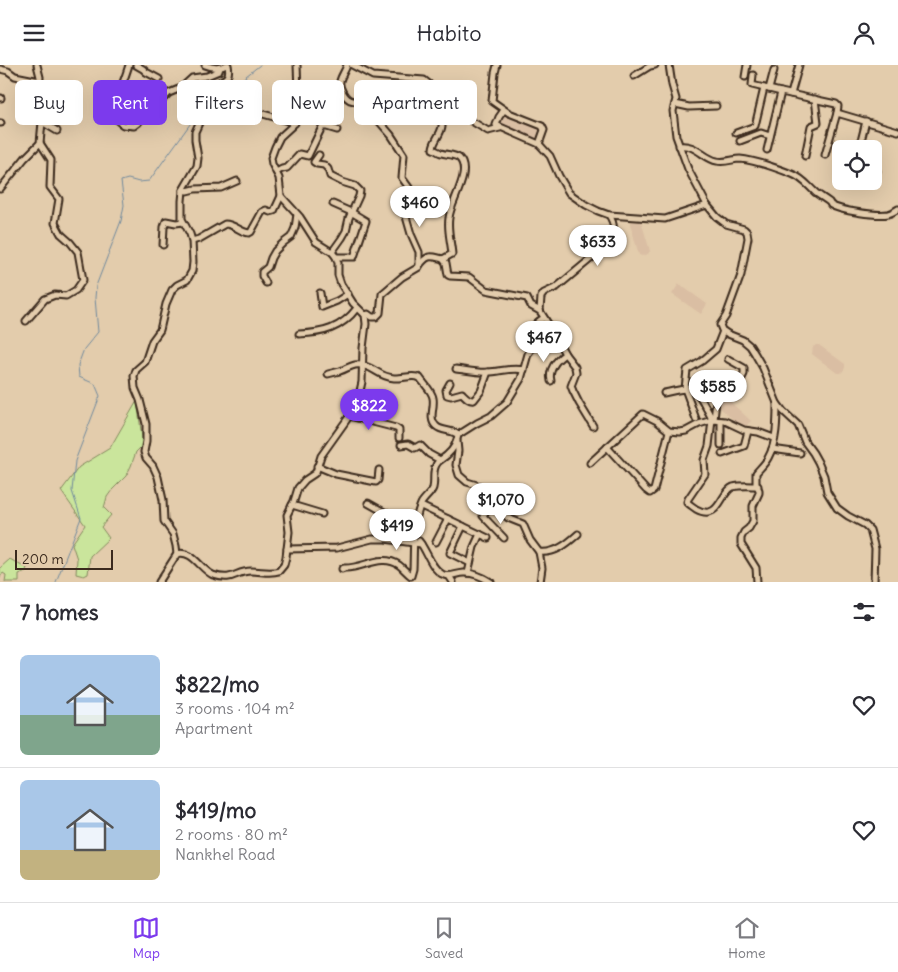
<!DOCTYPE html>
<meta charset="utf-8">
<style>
:root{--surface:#fff;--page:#f7f7f7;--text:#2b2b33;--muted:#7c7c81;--line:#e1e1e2;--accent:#7c3aed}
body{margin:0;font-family:Delius,sans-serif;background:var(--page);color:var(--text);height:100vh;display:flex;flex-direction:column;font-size:19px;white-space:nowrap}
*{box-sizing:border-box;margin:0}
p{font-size:16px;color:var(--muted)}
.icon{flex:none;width:28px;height:28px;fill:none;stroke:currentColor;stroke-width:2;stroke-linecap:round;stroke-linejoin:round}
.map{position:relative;height:517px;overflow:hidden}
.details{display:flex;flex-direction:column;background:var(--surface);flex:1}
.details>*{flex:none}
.guide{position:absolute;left:15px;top:15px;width:500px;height:45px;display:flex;gap:10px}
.fabs{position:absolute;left:832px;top:75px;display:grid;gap:10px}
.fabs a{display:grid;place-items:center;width:50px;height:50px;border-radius:8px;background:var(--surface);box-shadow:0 5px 20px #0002;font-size:25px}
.scale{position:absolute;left:15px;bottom:12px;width:98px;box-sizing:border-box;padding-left:5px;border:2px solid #3b2a1e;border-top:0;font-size:14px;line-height:18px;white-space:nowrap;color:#3b2a1e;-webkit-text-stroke:4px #e3ccac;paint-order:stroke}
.price{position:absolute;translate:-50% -42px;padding:0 11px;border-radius:18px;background:#fff;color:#222;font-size:16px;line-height:32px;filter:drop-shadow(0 1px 2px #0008)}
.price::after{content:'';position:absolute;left:50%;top:30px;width:15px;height:11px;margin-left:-8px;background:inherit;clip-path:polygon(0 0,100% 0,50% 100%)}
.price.selected{background:var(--accent);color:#fff}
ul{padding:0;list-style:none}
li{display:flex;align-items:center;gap:15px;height:125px;padding:0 20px}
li+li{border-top:1px solid var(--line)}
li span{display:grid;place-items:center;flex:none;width:140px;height:100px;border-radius:8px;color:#555}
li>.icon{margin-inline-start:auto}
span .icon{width:60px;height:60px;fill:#fffc;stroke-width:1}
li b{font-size:21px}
h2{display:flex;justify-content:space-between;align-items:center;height:60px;padding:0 20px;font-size:21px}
.chip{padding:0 18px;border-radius:8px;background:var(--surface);box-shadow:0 5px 20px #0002;font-size:18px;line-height:45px}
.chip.selected{background:var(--accent);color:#fff}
header{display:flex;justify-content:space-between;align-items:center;height:65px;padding:0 20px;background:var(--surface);font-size:22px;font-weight:600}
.menu{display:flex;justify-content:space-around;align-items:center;height:70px;border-top:1px solid var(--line);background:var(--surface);font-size:14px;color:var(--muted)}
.menu a{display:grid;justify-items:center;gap:2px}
.menu .selected{color:var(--accent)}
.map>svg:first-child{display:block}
.built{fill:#dabea3}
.green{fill:#cae59c;stroke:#82885d}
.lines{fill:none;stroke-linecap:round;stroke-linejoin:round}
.stream{stroke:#70899d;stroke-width:1}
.minor-casing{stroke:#3b2a1e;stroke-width:9}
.minor{stroke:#e3ccac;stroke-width:5}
</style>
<header><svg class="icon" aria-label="menu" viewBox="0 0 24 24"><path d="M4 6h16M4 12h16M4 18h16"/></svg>Habito<svg class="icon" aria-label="person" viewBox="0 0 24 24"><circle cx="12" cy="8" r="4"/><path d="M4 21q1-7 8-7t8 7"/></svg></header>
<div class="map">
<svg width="898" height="517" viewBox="0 0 898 517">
<rect width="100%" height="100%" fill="#e3ccac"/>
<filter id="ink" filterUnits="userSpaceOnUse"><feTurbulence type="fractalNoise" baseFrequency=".02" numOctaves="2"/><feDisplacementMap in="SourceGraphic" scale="10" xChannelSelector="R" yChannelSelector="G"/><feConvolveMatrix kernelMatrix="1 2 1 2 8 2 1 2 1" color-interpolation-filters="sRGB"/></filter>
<g filter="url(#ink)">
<!-- built -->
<g class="built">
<polygon points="506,49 541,63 542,67 539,74 535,74 500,60 499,57 502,50"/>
<polygon points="634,154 638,154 641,156 650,186 648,189 642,191 639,190 630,159 631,156"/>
<polygon points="679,219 707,239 701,249 672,229"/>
<polygon points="816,280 819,280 845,299 845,303 843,306 841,308 837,308 812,289 813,282"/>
<polygon points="723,330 751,356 743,364 716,339"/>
</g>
<!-- green -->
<g class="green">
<polygon points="137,336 143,380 136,387 131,401 126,411 112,425 107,432 104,443 111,450 101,462 109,473 90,491 88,509 84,511 76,509 77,494 72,479 85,460 61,426 79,402 110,383"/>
<polygon points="10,494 20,500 27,502 26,506 19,509 19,517 5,517 6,510 3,508 0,512 0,503"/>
</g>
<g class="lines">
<!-- stream -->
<g class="stream">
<polyline points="204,45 217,41 236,19 260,0"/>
<polyline points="56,517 81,453 72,426 75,396 100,331 95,319 79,312 78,300 84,284 98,267 95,233 96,221 121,156 124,140 121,116 128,114 139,117 149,116 198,48 200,47"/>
</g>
<!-- minor casing -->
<g class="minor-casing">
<g id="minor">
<polyline points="136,0 143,4 146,7 159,14"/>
<path d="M205 0C213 3 219 4 227 0"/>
<path d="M347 0C344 10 336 15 342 26 344 30 346 33 350 35 356 37 360 36 365 40L391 70 404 90 402 113 410 124V132L405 148 411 169 419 187V202L402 212 382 229 380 248 376 252H372L368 249 365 250"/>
<path d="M352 0 373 11 424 15 429 19 434 35 441 40C441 47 443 55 442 61 441 70 433 76 433 84 436 85 438 87 441 88 447 90 454 89 459 93 473 107 450 137 449 153 447 164 451 177 452 189L443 194C430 191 428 189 419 201"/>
<polyline points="497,0 495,8 492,36 509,48 542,61 544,65 539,79"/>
<polyline points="669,0 672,20 676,34 673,46 676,71 688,104 707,140 717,152 726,159 744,164 747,167 748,173 741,210 726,251 720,260 722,265 728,269 743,275 750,281 755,289 763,303 777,338 783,346 798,360 805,377 813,388 818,397 824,411 827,427 837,443 848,451 865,460 870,465 875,484 874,517"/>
<polyline points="0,4 8,6 15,11 40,16"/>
<polyline points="753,10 752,20 781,27 836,39 838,41 837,48"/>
<polyline points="634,11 650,1 655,0"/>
<polyline points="745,12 747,0"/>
<polyline points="40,24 54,26"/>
<path d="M119 24 133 29 135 33C128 40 121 48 119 57L123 60 134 61 138 58 149 43 163 34 169 28 181 23 192 13 207 11 219 6 220 3"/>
<polyline points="769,24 774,5"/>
<polyline points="791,29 799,0"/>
<polyline points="0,33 1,33"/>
<polyline points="675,39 689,42 716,41"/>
<path d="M109 40C119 33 125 12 129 0"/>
<polyline points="441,40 448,42 488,66 500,63"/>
<polyline points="41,43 54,41 71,41"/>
<polyline points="504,45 499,52 496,60 539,79 550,91 559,111 569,128 586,140 598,146 609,150 665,154 707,140"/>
<polyline points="263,49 295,58"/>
<polyline points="42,57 57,66"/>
<polyline points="0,58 1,58"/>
<polyline points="736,68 755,61 764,23"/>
<polyline points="740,76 761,68 770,71"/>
<path d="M679 81C695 78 704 94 717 96 725 98 733 94 740 94 753 95 779 104 792 109 803 113 808 121 816 128 820 131 825 134 829 137 830 138 830 139 831 140 840 146 877 151 888 149 892 148 895 146 898 144"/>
<polyline points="859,84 866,56"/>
<polyline points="767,85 781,27"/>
<polyline points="319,90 314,97 317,99 324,100 328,104 330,111 342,117 355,121 360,126 359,131 349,153 346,166 342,173 332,187"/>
<polyline points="825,90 837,48 898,66"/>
<polyline points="805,91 811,61 818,58 815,34"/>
<polyline points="874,105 877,106"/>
<polyline points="276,107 282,104 287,103 300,89 308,91 322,62 327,62 337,65"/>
<polyline points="0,124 25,93 40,78 42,57 39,33 40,12 37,0"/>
<polyline points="183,125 187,126 195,124 221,123 237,116"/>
<polyline points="333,139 351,147 366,156 354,192 336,192"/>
<path d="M192 176 199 174 225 159C234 159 240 167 249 168L251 167 262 147 266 145 270 147 274 146 281 131"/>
<polyline points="163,180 164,162 166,156 176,158 183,157"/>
<polyline points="443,194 446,198 448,210 450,211 469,212 486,225 527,233 531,241 540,246 552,265 565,289 575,302 576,308 571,321 573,326 579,338 593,361"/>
<polyline points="266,218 262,211 262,207 268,202 271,193 275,186 283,178 291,172 295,163 297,149"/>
<polyline points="320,228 322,242 337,236 348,229"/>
<path d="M540 246 541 232 544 228 557 222 606 181C613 170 617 162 609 150"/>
<polyline points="26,256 45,234 55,230 66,231 76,225 83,215 78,187 70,177 61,169 55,158 59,134 50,122 51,95 40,78"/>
<path d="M299 269C323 268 341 264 357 243"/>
<path d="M456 304C466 305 478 308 488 307 500 307 511 302 524 305"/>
<path d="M328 309C332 308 336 307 340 306 349 303 354 297 365 301 376 304 380 312 394 313 402 314 413 309 420 313 424 319 432 326 433 333 435 342 428 354 436 361 442 367 452 364 458 370"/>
<path d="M551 316C548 305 556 295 565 289"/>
<path d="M450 318 446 325 447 330 451 331 462 328C466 332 469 336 474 335L481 326 488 307"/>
<path d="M664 328C682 325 693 317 703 337 706 343 710 349 712 355L725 356 744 365 758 367 774 373"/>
<polyline points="349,351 396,363 399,365 399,373"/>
<polyline points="696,354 685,324 687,305 702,296 716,284 723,266"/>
<polyline points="714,355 716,336 718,332 742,313 744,309 744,303 728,294"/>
<polyline points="721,356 721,380"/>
<path d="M458 370 477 358 491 351 507 337 521 314 528 289 535 279C530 266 532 259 544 253"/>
<path d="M457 376 458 386 456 400 459 410 467 417 480 421 497 442 508 453 523 459 530 475 539 487C555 489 567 479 578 469"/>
<polyline points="401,380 408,379 415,383 420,380 429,389 440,395"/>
<polyline points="607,382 646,425 650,428 654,425 669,366"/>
<polyline points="772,384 800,388"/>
<polyline points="722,389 744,381 748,366"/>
<path d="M590 398 643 349 657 356 669 366 680 367 686 366 699 359 712 355 709 381 704 395 705 409 688 434 687 437C690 440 692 441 696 444 720 457 720 427 733 422 741 420 750 421 758 421"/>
<polyline points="317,401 336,409 376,417 378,415 379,405"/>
<polyline points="368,438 384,447 415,459"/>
<polyline points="495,439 486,446 483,451 504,473"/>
<polyline points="292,440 322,449"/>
<polyline points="421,441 488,473"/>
<polyline points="463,461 450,488 470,498"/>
<path d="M419 476C427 486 431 503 442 509 450 514 457 507 465 508 475 508 483 512 491 517"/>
<polyline points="436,477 448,454"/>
<polyline points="287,484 337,483 372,474 385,474 421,479"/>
<polyline points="539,487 542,503 540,517"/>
<path d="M177 489C192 484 201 505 213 510 234 517 235 506 251 506 261 506 270 509 279 506L284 500 286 492 289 467 287 450 294 436 298 423 305 415 314 409 316 407 321 391 353 346 358 335 362 317 363 283 366 259 365 250 353 238 341 219 338 210V198L336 192 332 187 316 177 300 152 281 131 279 113 272 99 271 93 275 82 280 72 292 61 297 54 298 26 297 0"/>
<path d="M342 504 344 503C363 504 381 488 399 500 403 503 407 508 411 511L413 504C414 483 412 459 421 439 424 433 431 429 433 423 435 416 432 407 436 400 438 395 443 394 447 390 453 385 457 377 458 370"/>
<polyline points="468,508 474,482 480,469"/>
<polyline points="449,511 453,517"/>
<path d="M159 517 177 489 176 481 173 469 164 456 163 435 158 412 153 401 146 393 144 387 146 376V359L140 335 135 323 134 311 136 305 145 297 152 276 160 265 166 239 172 225 177 220 187 215 192 206 193 197 192 176 190 169 182 154V136L183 125 197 101 198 93 195 75V67L203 49 200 41C204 34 208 26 214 21 223 13 231 15 228 0"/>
<path d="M757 517 756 503 741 479V473L744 467 749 463 753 456V441L759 428V425L756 419V408C760 403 765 399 768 393 777 377 777 356 777 338"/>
</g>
</g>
<!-- minor -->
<use href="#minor" class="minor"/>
</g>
</g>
</svg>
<div class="fabs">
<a><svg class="icon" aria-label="locate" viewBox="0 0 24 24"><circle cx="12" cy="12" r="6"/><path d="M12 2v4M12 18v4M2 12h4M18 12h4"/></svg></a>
</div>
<div class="scale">200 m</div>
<b class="price" style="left:420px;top:163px">$460</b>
<b class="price" style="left:598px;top:202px">$633</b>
<b class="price" style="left:544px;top:298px">$467</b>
<b class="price" style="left:718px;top:347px">$585</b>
<b class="price selected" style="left:369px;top:366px">$822</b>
<b class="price" style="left:501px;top:460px">$1,070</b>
<b class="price" style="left:397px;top:486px">$419</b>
<div class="guide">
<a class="chip">Buy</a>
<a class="chip selected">Rent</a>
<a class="chip">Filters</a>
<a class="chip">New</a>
<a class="chip">Apartment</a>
</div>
</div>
<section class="details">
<h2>7 homes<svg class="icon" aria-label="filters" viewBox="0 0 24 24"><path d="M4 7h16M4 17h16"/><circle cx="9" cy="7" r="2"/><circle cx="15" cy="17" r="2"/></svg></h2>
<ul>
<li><span style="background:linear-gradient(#a9c7e8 60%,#7fa58c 0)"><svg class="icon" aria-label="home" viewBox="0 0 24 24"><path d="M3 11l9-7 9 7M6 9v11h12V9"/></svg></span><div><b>$822/mo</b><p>3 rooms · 104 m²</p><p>Apartment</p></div><svg class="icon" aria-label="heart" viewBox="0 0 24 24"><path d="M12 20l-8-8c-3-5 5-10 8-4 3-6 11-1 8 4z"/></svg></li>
<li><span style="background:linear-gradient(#a9c7e8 70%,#c2b280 0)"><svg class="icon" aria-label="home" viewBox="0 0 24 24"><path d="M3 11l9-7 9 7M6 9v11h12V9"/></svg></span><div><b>$419/mo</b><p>2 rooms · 80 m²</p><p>Nankhel Road</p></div><svg class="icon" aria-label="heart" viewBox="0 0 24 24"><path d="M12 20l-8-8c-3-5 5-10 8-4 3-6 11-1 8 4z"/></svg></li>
</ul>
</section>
<nav class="menu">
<a class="selected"><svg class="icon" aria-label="map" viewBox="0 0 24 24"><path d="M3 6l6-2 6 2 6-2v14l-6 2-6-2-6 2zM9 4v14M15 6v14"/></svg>Map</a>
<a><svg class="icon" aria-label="saved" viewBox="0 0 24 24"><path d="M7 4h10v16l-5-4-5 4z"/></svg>Saved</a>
<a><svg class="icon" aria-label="home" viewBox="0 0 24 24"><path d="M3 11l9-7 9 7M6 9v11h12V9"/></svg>Home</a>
</nav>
